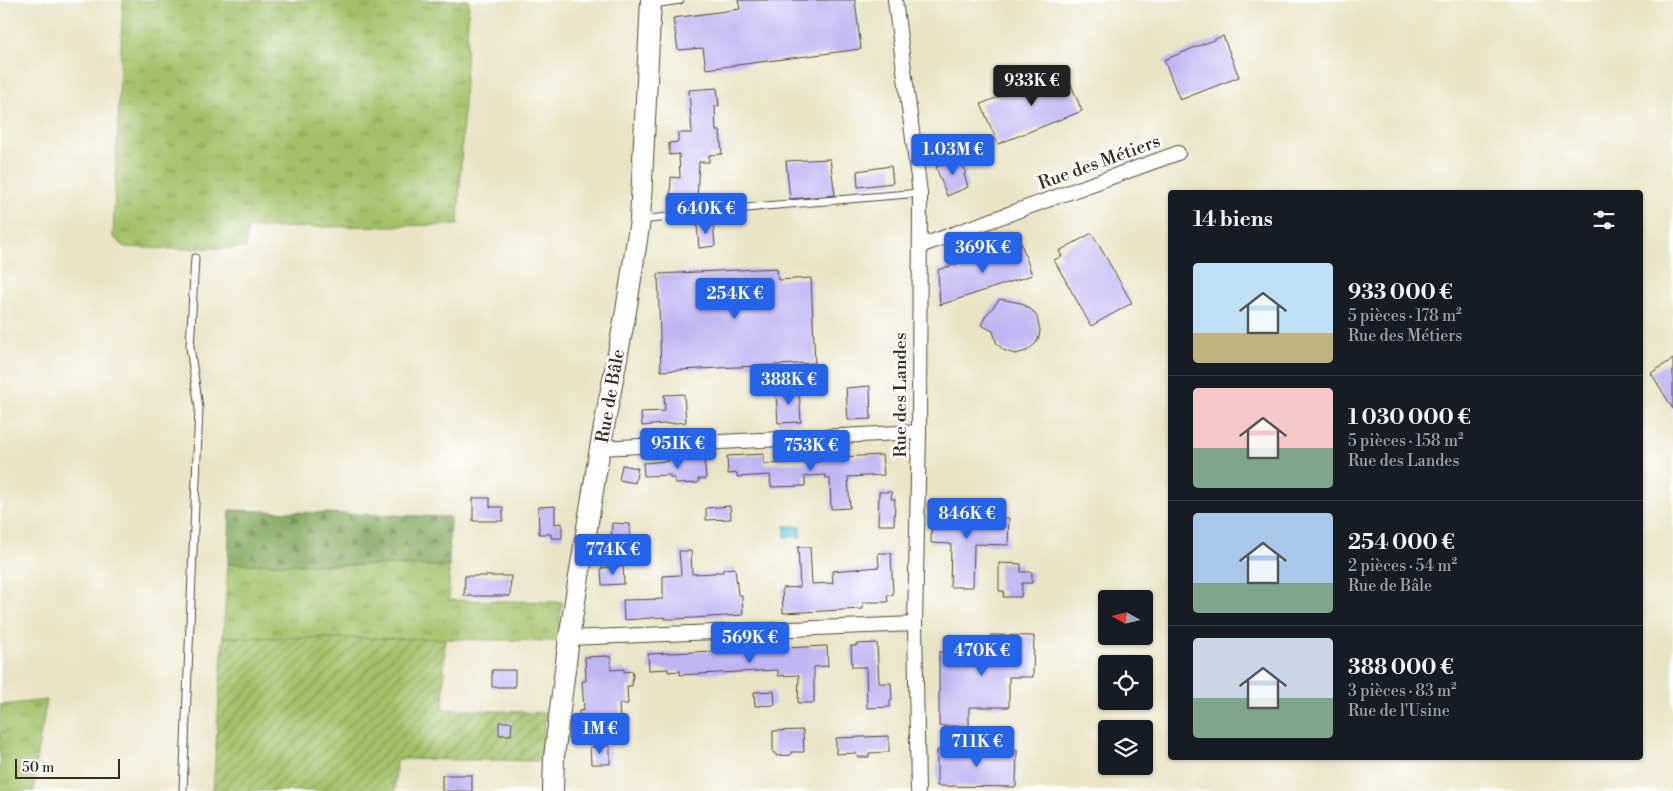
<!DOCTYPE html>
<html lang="fr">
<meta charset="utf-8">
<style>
:root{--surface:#171b24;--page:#20242c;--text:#f1f3f6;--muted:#9ea1a6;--line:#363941;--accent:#2563eb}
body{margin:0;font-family:"Libre Bodoni",serif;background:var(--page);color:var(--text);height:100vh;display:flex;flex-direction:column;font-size:19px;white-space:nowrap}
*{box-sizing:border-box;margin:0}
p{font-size:16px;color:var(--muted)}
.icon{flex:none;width:28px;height:28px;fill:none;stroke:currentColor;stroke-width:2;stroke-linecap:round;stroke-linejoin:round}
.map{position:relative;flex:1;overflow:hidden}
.panel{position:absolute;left:1168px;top:190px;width:475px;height:570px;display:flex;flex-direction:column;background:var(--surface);border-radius:5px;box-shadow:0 1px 4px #0004}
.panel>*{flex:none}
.needle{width:32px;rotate:278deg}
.tools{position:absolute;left:1098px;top:590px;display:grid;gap:10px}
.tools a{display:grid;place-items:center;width:55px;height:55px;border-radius:5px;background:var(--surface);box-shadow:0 1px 4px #0004;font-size:25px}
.scale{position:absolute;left:15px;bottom:12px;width:105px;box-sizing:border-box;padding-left:5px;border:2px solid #3b2a1e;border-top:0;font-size:14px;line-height:18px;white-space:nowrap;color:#3b2a1e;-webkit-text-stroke:4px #fff;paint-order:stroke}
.price{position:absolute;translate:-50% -42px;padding:0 11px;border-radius:5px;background:var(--accent);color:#fff;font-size:16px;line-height:32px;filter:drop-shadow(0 1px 2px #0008)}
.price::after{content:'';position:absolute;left:50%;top:30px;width:15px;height:11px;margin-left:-8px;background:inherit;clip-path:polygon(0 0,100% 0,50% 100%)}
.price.selected{background:#222;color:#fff}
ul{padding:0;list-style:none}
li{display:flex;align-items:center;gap:15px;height:125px;padding:0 25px}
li+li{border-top:1px solid var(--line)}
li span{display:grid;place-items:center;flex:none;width:140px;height:100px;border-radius:5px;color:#555}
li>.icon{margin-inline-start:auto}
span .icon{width:60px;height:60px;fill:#fffc;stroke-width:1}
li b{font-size:21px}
h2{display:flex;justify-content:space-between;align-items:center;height:60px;padding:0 25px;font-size:21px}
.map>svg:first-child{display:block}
.grass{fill:url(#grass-tufts);stroke:#6e7643}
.forest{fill:url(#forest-firs);stroke:#5e683d}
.garden{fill:url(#garden-furrows);stroke:#6e7643}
.water{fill:#5ec6da;stroke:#4c787c}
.building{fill:#bfb5f3}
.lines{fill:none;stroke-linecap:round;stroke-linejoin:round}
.lane-casing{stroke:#554637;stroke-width:9}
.street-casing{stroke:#554637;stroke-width:16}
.secondary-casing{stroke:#554637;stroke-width:22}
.lane{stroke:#fff;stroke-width:7}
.street{stroke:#fff;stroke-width:14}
.secondary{stroke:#fff;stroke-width:20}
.labels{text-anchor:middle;stroke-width:5;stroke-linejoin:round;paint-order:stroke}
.street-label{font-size:18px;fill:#3b2a1e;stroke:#fff}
</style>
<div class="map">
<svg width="1673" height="791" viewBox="0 0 1673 791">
<defs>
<pattern id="grass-tufts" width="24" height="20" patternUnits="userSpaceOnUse" patternTransform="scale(1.25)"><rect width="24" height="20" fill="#a2c168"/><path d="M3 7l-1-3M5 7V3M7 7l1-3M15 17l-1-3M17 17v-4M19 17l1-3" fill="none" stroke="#859d55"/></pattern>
<pattern id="forest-firs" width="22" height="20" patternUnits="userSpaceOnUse" patternTransform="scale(1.25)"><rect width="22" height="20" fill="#81a75c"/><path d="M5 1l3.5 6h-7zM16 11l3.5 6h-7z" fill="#6b884b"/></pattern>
<pattern id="garden-furrows" width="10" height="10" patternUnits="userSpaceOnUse" patternTransform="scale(1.25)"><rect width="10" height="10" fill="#a2c168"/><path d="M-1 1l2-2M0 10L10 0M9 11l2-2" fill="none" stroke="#859d55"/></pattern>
</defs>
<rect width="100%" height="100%" fill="#fff"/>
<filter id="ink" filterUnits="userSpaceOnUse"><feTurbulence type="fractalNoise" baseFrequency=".02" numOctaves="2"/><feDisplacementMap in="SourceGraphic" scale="10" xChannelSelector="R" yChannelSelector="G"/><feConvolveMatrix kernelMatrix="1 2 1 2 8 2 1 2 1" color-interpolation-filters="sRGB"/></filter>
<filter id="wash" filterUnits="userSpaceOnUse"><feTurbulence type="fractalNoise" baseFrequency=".0096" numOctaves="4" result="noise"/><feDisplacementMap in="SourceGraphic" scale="20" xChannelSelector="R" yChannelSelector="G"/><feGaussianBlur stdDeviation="1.12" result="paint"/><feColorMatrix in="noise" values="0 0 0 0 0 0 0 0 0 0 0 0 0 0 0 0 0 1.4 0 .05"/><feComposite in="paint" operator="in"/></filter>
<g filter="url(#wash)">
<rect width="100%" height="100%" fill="#e9e4c5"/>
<!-- grass -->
<g class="grass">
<polygon points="123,0 469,0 458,225 247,228 246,248 175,249 125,247 113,237"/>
<polygon points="228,564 449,566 449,600 562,602 557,641 445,639 223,637"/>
<polygon points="47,700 37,754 34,791 0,791 0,705"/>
</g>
<!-- forest -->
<polygon class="forest" points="230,510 450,517 449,566 228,564"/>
<!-- garden -->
<polygon class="garden" points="223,637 445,639 443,709 546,713 541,761 396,759 395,791 213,791"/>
<!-- water -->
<rect class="water" x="785" y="526" width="16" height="11"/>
<g id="blocks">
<!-- building -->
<g class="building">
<polygon points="738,0 855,0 861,49 706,69 703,48 678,50 673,18 740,9"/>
<polygon points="1223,36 1239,77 1180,100 1164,60"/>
<polygon points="1065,70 1082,111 998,144 981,104"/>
<polygon points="717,88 719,106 715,106 716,131 720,131 722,154 709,155 709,162 699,162 697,201 670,200 671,177 680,178 679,154 669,155 669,143 678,142 678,133 692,133 689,90"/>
<polygon points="959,157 966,173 964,174 968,187 947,196 936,167"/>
<polygon points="830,159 835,195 790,199 786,161"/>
<polygon points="891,166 893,183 858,187 857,171"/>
<polygon points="713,223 715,246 699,248 697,225"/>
<polygon points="1092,233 1132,303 1091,326 1054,260 1062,256 1059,251"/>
<polygon points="1021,243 1032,275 940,305 938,270"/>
<polygon points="777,268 778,280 811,278 815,363 661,371 658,274"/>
<polygon points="1000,299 1021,303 1033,311 1037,317 1040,330 1039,337 1036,343 1027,351 1015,354 1003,350 996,342 993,331 981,325 986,315"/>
<polygon points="1673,359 1673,409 1651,373"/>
<polygon points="870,386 871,419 848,420 846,388"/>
<polygon points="799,390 801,422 778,423 776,391"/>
<polygon points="684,394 686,422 642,426 641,412 665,411 664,395"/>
<polygon points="764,454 764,464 819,462 819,456 838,455 838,457 882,455 884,475 848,477 850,508 831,509 830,478 826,478 825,475 805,476 805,486 771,487 770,475 737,477 737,473 728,474 727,456"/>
<polygon points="704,457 706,479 698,479 698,483 676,484 675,478 670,478 670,475 644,476 643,463 669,461 668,459"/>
<polygon points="622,465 638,468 635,483 619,480"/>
<polygon points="879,492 892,492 891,499 895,499 894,525 878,525"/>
<polygon points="473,498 490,498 490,507 503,507 503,521 473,521"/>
<polygon points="555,506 555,524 562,523 562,538 551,538 551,534 539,534 538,507"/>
<polygon points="730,506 731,519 706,520 706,508"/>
<polygon points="932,512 982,512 982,517 1009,518 1008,545 974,544 973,587 950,587 951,544 931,543"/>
<polygon points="612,523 630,524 629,563 618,564 616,541 611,541"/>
<polygon points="798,547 810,547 812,584 833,583 832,571 879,567 878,553 891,553 893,595 887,595 888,602 863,602 863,609 783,613 782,588 800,587"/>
<polygon points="679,551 691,551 692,574 715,573 715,572 723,572 723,569 735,568 738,595 742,595 743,615 676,619 665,619 665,617 624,620 623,600 663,599 663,576 681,575"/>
<polygon points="999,563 1021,564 1021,572 1032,572 1032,583 1022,583 1021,597 1003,597 1004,591 999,591"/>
<polygon points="623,566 624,584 602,585 601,568"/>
<polygon points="465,576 511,576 510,596 464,596"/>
<polygon points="991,635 1034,636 1033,677 1009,677 1009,707 969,707 969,726 939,726 939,652 991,652"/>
<polygon points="877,643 879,683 891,683 892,700 890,700 890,707 867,708 866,667 852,667 851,646 856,646 856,644"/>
<polygon points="827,646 828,666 814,667 814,703 798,703 799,675 778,676 778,670 680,675 680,671 668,672 668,669 649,670 648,654"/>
<polygon points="607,656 607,657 611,657 611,670 624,669 624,672 633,671 632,686 627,686 628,704 619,704 621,742 600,742 600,723 579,724 579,711 584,710 582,681 586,681 585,657"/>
<rect x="492" y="670" width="23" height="17"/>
<polygon points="774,691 775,705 755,706 754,692"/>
<polygon points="499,722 512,722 511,735 499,735"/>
<polygon points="803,730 804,752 791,752 791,755 776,756 776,753 773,753 773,731"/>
<polygon points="889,736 889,752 869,753 869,757 857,757 856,753 836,754 836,738"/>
<polygon points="610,746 610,764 591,764 590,747"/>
<polygon points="937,750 1017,750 1016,787 937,786"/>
<rect x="442" y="775" width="30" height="16"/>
</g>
</g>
</g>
<g filter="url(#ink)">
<use href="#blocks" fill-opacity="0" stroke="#554637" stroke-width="1"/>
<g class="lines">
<!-- lane casing -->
<g class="lane-casing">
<g id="lane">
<polyline points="654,4 680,0"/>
<polyline points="641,220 765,206 920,193"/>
<polyline points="183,791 199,408 190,347 195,258"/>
</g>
</g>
<!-- street casing -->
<g class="street-casing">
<g id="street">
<polyline points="895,0 920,193 919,432 915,624 918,791"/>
<polyline points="920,246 1178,153"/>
<polyline points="600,448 919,432"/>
<polyline points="569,638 915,624"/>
</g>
</g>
<!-- secondary casing -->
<g class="secondary-casing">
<polyline id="secondary" points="553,791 554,757 569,638 600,448 626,311 640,220 651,0"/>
</g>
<!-- lane -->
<use href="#lane" class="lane"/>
<!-- street -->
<use href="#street" class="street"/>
<!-- secondary -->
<use href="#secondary" class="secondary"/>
</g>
</g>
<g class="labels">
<!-- street labels -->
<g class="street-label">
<text transform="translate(1099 162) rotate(-20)" y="6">Rue des Métiers</text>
<text transform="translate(900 395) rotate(-90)" y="6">Rue des Landes</text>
<text transform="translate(610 396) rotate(-80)" y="6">Rue de Bâle</text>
</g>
</g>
</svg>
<div class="tools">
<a><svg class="needle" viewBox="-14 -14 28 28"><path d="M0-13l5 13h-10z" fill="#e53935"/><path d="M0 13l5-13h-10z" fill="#9ea1a6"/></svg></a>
<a><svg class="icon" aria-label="locate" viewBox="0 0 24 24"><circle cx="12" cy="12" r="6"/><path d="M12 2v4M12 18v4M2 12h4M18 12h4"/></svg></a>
<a><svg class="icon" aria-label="layers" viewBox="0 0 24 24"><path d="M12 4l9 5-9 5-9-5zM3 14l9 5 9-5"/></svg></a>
</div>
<div class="scale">50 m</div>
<b class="price selected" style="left:1032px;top:107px">933K €</b>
<b class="price" style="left:953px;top:176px">1.03M €</b>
<b class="price" style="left:706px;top:235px">640K €</b>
<b class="price" style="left:983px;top:274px">369K €</b>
<b class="price" style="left:735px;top:320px">254K €</b>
<b class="price" style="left:789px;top:406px">388K €</b>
<b class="price" style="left:678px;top:470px">951K €</b>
<b class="price" style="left:811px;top:472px">753K €</b>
<b class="price" style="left:967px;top:540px">846K €</b>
<b class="price" style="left:613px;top:576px">774K €</b>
<b class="price" style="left:750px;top:664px">569K €</b>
<b class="price" style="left:982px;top:677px">470K €</b>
<b class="price" style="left:600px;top:755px">1M €</b>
<b class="price" style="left:977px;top:768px">711K €</b>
<section class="panel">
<h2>14 biens<svg class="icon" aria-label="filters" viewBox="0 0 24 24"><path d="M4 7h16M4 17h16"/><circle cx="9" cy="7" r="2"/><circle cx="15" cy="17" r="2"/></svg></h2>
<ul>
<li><span style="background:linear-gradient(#bfe0f5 70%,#c2b280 0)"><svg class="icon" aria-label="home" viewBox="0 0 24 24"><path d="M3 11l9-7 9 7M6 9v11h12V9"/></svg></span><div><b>933 000 €</b><p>5 pièces · 178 m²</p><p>Rue des Métiers</p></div></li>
<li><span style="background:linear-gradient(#f6c9c9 60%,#7fa58c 0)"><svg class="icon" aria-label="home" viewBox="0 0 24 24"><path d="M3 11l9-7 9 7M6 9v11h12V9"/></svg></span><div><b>1 030 000 €</b><p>5 pièces · 158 m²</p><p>Rue des Landes</p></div></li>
<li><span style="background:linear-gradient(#a9c7e8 70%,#7fa58c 0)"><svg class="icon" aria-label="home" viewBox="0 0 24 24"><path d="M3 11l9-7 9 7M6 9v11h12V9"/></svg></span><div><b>254 000 €</b><p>2 pièces · 54 m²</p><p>Rue de Bâle</p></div></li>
<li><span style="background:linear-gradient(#c9d6e8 60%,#7fa58c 0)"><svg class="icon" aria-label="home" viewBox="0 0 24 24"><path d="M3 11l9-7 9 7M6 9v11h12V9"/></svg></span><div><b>388 000 €</b><p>3 pièces · 83 m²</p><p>Rue de l'Usine</p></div></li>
</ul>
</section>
</div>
